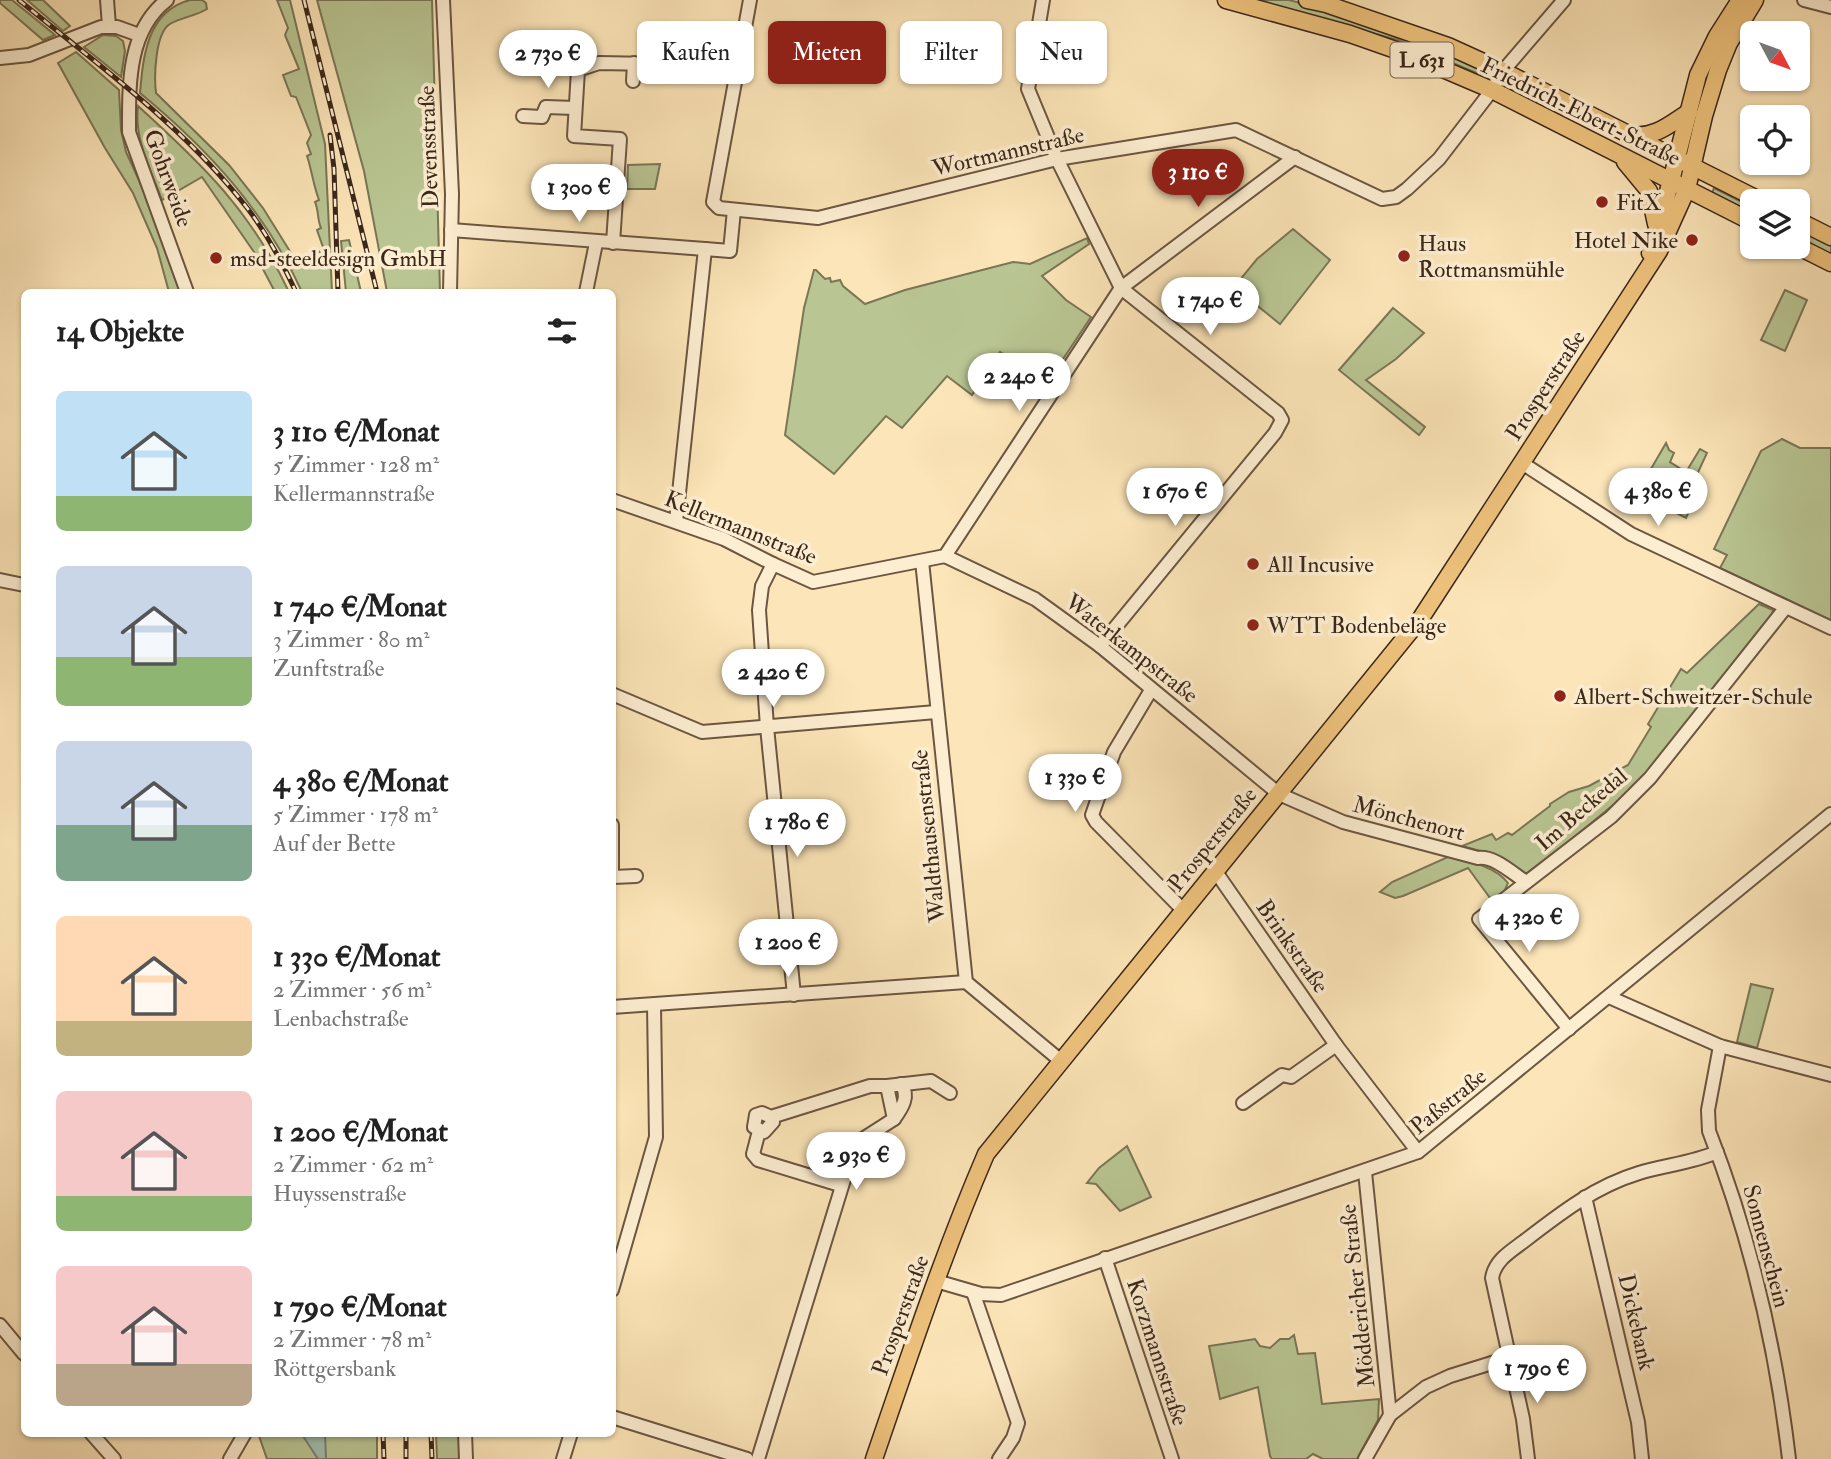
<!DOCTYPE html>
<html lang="de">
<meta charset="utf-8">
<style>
:root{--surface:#fff;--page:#f2f2f2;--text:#222;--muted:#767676;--accent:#8f2418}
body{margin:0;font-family:"IM FELL Double Pica",serif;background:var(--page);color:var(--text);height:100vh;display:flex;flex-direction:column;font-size:26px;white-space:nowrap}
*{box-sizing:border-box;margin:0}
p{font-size:23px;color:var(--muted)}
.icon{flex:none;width:38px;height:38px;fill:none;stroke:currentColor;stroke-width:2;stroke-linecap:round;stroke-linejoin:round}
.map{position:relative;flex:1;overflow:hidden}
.panel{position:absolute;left:21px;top:289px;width:595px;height:1148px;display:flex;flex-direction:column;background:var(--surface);border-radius:10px;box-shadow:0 2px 5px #0004}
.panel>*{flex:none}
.top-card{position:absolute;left:637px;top:21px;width:665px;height:63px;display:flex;gap:14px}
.needle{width:46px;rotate:131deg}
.tools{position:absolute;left:1740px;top:21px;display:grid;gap:14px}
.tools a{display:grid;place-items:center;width:70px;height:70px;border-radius:10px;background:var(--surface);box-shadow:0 2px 5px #0004;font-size:35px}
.price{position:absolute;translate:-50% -60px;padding:0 16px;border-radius:24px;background:#fff;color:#222;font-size:23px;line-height:46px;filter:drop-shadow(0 2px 4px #0008)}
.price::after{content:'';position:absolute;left:50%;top:42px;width:21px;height:16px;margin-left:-10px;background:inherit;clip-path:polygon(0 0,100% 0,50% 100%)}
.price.on{background:var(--accent);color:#fff}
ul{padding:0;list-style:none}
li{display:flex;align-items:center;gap:21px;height:175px;padding:0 35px}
li span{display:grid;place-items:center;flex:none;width:196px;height:140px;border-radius:10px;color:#555}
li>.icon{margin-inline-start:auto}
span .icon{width:84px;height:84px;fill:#fffc;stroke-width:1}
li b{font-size:30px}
h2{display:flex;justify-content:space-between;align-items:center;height:84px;padding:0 35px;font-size:30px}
.chip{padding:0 24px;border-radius:10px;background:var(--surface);box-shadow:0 2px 5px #0004;font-size:24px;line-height:63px}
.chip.on{background:var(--accent);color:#fff}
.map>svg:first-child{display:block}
.green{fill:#b9c693;stroke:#7a7656;stroke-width:2}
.water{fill:#9fbfaf;stroke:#778273;stroke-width:2}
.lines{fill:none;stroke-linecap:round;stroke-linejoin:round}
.minor-casing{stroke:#6b5642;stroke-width:16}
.major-casing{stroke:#3b271a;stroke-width:19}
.minor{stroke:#fdeed1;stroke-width:12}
.major{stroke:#eec27c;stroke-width:16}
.rail-casing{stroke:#3b271a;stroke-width:5}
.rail{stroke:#fdeed1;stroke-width:2.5;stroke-dasharray:8;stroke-linecap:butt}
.poi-dot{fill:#8f2418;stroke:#fdeed1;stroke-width:2.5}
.labels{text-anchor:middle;stroke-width:7;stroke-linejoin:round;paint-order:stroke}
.shield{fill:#fdeed1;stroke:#756351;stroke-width:2}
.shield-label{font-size:21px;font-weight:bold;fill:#3b271a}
.street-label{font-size:23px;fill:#3b271a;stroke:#fdeed1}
.poi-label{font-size:23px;fill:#3b271a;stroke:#fdeed1;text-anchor:start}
</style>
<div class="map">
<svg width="1831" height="1459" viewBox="0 0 1831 1459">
<rect width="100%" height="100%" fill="#fce5b8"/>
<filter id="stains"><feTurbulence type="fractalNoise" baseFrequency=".00286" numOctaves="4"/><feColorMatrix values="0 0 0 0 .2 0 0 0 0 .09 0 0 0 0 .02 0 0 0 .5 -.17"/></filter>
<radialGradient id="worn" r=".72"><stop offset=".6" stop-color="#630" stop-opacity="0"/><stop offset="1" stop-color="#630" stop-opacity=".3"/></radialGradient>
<!-- green -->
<g class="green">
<polygon points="0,0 12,0 55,35 43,40 0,3"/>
<polygon points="27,0 43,0 70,26 63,31"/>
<path d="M190 0H202L206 3 207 9C196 16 182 17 170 24 155 33 154 77 156 93L229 165 263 208 296 261 324 250 317 230 321 228C317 219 319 211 315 202L319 200C313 184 312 171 307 156L311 154 307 143 311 135 296 97 291 96 283 75 299 69 285 35 288 28 277 0H290L325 144 332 292H302C265 211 208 149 140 93 143 57 147 11 190 0Z"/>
<polygon points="317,0 432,0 440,292 387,292 364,171"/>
<polygon points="1251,0 1289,0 1312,6 1417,40 1485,71 1486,75 1479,74 1398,40"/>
<polygon points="103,35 116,36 123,41 125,51 121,77 84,47"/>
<polygon points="76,52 119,90 121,130 126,152 148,200 182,292 169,292 157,248 133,193 105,148 58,63"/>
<path d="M138 106C203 165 251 211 289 292H275L254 252 202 177 162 200C150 169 134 139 138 106Z"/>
<polygon points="660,164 655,189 627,189 628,165"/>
<polygon points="1714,188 1752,207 1752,216 1711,196"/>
<polygon points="1293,229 1330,260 1280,324 1234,287 1257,259"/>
<polygon points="1797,229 1831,244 1831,255 1797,238"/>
<polygon points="1087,238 1089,244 1042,276 1066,300 1091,317 1047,383 1000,352 972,395 947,376 902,428 886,416 834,474 785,435 804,308 814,270 816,270 825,279 830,278 831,282 840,280 843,286 865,304 905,290 1013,262 1030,264"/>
<polygon points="349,240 361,292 346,292 341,241"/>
<polygon points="1785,290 1807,300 1785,351 1761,340"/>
<polygon points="1393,308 1424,333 1396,359 1366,380 1425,427 1419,435 1339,370"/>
<polygon points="1782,439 1800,448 1831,448 1831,620 1720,568 1727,555 1714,549 1761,451"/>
<polygon points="1666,443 1669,450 1674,453 1670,462 1686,472 1700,449 1707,453 1687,496 1694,500 1686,518 1637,493"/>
<polygon points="1759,604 1773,610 1772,617 1648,772 1630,791 1532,872 1524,874 1491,854 1462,846 1492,834 1496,840 1508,833 1512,835 1550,806 1550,804 1569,792 1589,786 1628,765 1651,727 1648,724 1681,669 1687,673"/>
<path d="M1450 856C1469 861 1496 867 1508 883L1504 892 1493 902 1468 868 1403 896 1395 898 1380 892 1392 882Z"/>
<polygon points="1751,984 1773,989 1757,1048 1737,1042"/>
<polygon points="1127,1146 1151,1197 1120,1211 1096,1184 1087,1183 1099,1168"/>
<polygon points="1294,1335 1298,1354 1315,1353 1322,1404 1379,1399 1378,1420 1357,1459 1323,1459 1313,1454 1306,1459 1272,1459 1270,1456 1258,1387 1220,1399 1209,1346 1255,1339 1260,1346 1270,1348 1280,1339 1289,1339"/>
<polygon points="258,1433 377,1433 377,1459 267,1459"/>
<polygon points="436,1433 459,1433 459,1459 437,1459"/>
</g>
<!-- water -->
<polygon class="water" points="301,1433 325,1433 326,1459 318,1459"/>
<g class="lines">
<!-- minor casing -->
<g class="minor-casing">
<g id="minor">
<polyline points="107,0 109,26"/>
<path d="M167 0C127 31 129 86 129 132L187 292"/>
<polyline points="443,0 452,194 450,292"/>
<polyline points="750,0 713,202 719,208 818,218 1057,159 1236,130 1382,199 1396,197 1407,189 1439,159 1492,90 1503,71 1564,0"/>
<polyline points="1043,0 1028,89 1057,159 1121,288 1278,413 1282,420 1275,433 1100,646"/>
<polyline points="1804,0 1831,7"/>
<polyline points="0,58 29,55 101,27 117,27 139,35"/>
<polyline points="633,81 634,63"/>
<polyline points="523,116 542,117 546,107 575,108"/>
<polyline points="451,230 705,249"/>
<polyline points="613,243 620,139 574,136 578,70 599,63 653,64"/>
<polyline points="586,292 596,243"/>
<polyline points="1522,463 1631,534 1831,628"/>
<polyline points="612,500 724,539 773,564 813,582 945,556 1121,288 1295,157"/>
<polyline points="676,521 705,249 730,251 734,210"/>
<path d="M945 556 1035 599 1053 612 1100 646 1279 794 1343 822 1478 858C1495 856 1512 873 1526 882"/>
<polyline points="922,561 966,982 1061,1061"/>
<polyline points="773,564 762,586 759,610 767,727 794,995"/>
<polyline points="0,580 24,585"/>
<polyline points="1151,690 1114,752 1092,815 1096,822 1183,910"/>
<polyline points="612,694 702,732 936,712"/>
<polyline points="612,825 612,877"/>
<polyline points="1216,872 1336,1045 1418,1152"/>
<polyline points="613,877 636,876"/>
<polyline points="1609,997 1720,1046 1831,1075"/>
<polyline points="612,1007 966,982"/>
<polyline points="1569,1029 1479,919 1611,817 1650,778 1786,607"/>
<path d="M1720 1046 1708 1110 1709 1131C1750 1236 1776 1347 1789 1459"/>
<polyline points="887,1086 931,1081 950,1093"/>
<polyline points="1243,1103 1282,1075 1291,1077 1336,1045"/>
<path d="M894 1119C902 1108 910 1096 901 1084"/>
<polyline points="759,1131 753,1154 758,1160 840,1185"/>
<polyline points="1365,1172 1390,1415 1365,1459"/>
<polyline points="1585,1197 1638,1422 1642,1459"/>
<polyline points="1105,1258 1172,1459"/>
<polyline points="936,1281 981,1294 1001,1295 1418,1152 1831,814"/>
<polyline points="612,1290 656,1137 654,1005"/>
<polyline points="973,1292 1018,1423 1013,1438 999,1459"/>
<polyline points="0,1325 24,1354"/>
<polyline points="1390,1415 1426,1387 1450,1376 1508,1358"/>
<polyline points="612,1417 747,1459"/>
<polyline points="91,1433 114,1459"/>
<polyline points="465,1433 466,1459"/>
<polyline points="230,1459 245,1433"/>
<polyline points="563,1459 571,1433"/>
<polyline points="758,1459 855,1144 894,1119 887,1086 870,1086 771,1117 762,1113 756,1115 754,1127 764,1132 773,1122 771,1117"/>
<path d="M1528 1459 1523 1419 1492 1278C1495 1259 1513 1250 1527 1239 1562 1212 1596 1186 1639 1173 1665 1165 1692 1163 1717 1152"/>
</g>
</g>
<!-- major casing -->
<g class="major-casing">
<g id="major">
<polyline points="1226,0 1350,34 1410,55 1492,90 1752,222"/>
<polyline points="1307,0 1326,4 1448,46 1503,71 1761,201"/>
<path d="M1632 135C1655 138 1670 124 1689 112"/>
<polyline points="1625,162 1649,191 1656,224"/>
<polyline points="1797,220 1831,237"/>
<polyline points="1797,246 1831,263"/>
<polyline points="1650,253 1671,181 1698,75 1717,36 1740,0"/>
<path d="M874 1459C909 1357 943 1254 986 1154L1421 618 1659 251 1687 189 1704 116 1718 70 1729 43 1755 0"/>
</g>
</g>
<!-- minor -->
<use href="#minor" class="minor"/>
<!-- major -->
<use href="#major" class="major"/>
<!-- rail casing -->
<g class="rail-casing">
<g id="rail">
<path d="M19 0C98 65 185 127 248 209 267 234 283 264 296 292"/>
<polyline points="304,0 377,292"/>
<polyline points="330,135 334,169 338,292"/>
<polyline points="383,1433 384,1459"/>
<polyline points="406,1433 406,1459"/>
<polyline points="431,1433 432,1459"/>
</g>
</g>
<!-- rail -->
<use href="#rail" class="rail"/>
</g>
<!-- markers -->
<g class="poi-dot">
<circle cx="1602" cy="202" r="7"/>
<circle cx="1692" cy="240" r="7"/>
<circle cx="1404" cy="256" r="7"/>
<circle cx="216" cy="258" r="7"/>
<circle cx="1253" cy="564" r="7"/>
<circle cx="1253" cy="625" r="7"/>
<circle cx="1560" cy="696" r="7"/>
</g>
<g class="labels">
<!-- shield labels -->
<rect class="shield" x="1390.5" y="42.5" width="63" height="35" rx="5"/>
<g class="shield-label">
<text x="1422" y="67">L 631</text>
</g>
<!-- street labels -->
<g class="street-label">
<text transform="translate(1581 111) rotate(26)" y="8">Friedrich-Ebert-Straße</text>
<text transform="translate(428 147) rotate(-92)" y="8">Devensstraße</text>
<text transform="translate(1008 151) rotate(-13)" y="8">Wortmannstraße</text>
<text transform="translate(169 178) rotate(70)" y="8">Gohrweide</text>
<text transform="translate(1545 385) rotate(-57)" y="8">Prosperstraße</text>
<text transform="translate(741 527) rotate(22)" y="8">Kellermannstraße</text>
<text transform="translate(1132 648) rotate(38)" y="8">Waterkampstraße</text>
<text transform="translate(1581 809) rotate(-41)" y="8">Im Beckedal</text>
<text transform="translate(1409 818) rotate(15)" y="8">Mönchenort</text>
<text transform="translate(928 836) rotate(-96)" y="8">Waldthausenstraße</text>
<text transform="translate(1212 839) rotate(-51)" y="8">Prosperstraße</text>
<text transform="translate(1293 946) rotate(55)" y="8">Brinkstraße</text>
<text transform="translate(1448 1101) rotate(-39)" y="8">Paßstraße</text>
<text transform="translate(1767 1246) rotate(75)" y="8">Sonnenschein</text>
<text transform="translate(1357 1296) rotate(-96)" y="8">Möddericher Straße</text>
<text transform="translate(900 1315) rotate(-70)" y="8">Prosperstraße</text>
<text transform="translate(1637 1322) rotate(77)" y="8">Dickebank</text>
<text transform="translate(1158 1352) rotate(72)" y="8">Korzmannstraße</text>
</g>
<!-- poi labels -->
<g class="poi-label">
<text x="1616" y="210">FitX</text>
<text x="1678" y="248" text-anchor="end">Hotel Nike</text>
<text x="1418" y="251">Haus<tspan x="1418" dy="26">Rottmansmühle</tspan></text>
<text x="230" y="266">msd-steeldesign GmbH</text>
<text x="1267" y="572">All Incusive</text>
<text x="1267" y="633">WTT Bodenbeläge</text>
<text x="1574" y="704">Albert-Schweitzer-Schule</text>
</g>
</g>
<rect width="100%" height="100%" filter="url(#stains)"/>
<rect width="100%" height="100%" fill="url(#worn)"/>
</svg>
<div class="tools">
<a><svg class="needle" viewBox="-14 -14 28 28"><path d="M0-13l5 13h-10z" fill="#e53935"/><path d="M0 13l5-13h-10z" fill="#767676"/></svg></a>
<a><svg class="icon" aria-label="locate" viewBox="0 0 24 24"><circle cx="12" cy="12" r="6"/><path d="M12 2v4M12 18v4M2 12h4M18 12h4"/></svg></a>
<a><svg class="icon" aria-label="layers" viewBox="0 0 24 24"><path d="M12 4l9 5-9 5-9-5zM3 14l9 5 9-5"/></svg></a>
</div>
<b class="price" style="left:548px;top:90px">2 730 €</b>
<b class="price on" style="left:1198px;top:209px">3 110 €</b>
<b class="price" style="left:579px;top:224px">1 300 €</b>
<b class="price" style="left:1210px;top:337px">1 740 €</b>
<b class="price" style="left:1019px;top:413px">2 240 €</b>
<b class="price" style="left:1175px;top:528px">1 670 €</b>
<b class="price" style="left:1658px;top:528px">4 380 €</b>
<b class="price" style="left:773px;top:709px">2 420 €</b>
<b class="price" style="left:1075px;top:814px">1 330 €</b>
<b class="price" style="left:797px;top:859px">1 780 €</b>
<b class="price" style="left:1529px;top:954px">4 320 €</b>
<b class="price" style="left:788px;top:979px">1 200 €</b>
<b class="price" style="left:856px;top:1192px">2 930 €</b>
<b class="price" style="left:1537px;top:1405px">1 790 €</b>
<div class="top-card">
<a class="chip">Kaufen</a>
<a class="chip on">Mieten</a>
<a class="chip">Filter</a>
<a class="chip">Neu</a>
</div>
<section class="panel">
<h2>14 Objekte<svg class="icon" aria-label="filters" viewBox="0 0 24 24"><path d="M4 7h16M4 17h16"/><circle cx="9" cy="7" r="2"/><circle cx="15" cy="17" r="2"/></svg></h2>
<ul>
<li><span style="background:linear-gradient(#bfe0f5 75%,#8fb573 0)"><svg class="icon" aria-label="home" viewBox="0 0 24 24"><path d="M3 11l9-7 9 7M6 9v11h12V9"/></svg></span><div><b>3 110 €/Monat</b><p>5 Zimmer · 128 m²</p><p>Kellermannstraße</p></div></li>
<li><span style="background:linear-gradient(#c9d6e8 65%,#8fb573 0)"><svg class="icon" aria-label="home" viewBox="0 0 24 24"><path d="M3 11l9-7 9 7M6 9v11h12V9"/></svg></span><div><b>1 740 €/Monat</b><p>3 Zimmer · 80 m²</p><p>Zunftstraße</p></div></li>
<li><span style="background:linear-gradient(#c9d6e8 60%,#7fa58c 0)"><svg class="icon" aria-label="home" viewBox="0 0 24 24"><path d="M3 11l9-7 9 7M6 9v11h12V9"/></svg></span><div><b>4 380 €/Monat</b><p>5 Zimmer · 178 m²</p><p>Auf der Bette</p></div></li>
<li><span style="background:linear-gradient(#ffd9b3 75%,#c2b280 0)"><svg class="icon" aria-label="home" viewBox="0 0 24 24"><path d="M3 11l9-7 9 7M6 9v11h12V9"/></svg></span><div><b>1 330 €/Monat</b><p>2 Zimmer · 56 m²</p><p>Lenbachstraße</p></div></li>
<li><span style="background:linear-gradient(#f6c9c9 75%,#8fb573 0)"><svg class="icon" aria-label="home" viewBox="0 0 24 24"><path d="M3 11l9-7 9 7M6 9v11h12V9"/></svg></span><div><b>1 200 €/Monat</b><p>2 Zimmer · 62 m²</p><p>Huyssenstraße</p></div></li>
<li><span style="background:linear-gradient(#f6c9c9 70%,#b9a48a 0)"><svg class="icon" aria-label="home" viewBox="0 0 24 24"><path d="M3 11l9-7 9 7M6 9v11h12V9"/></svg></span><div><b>1 790 €/Monat</b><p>2 Zimmer · 78 m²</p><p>Röttgersbank</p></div></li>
</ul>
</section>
</div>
